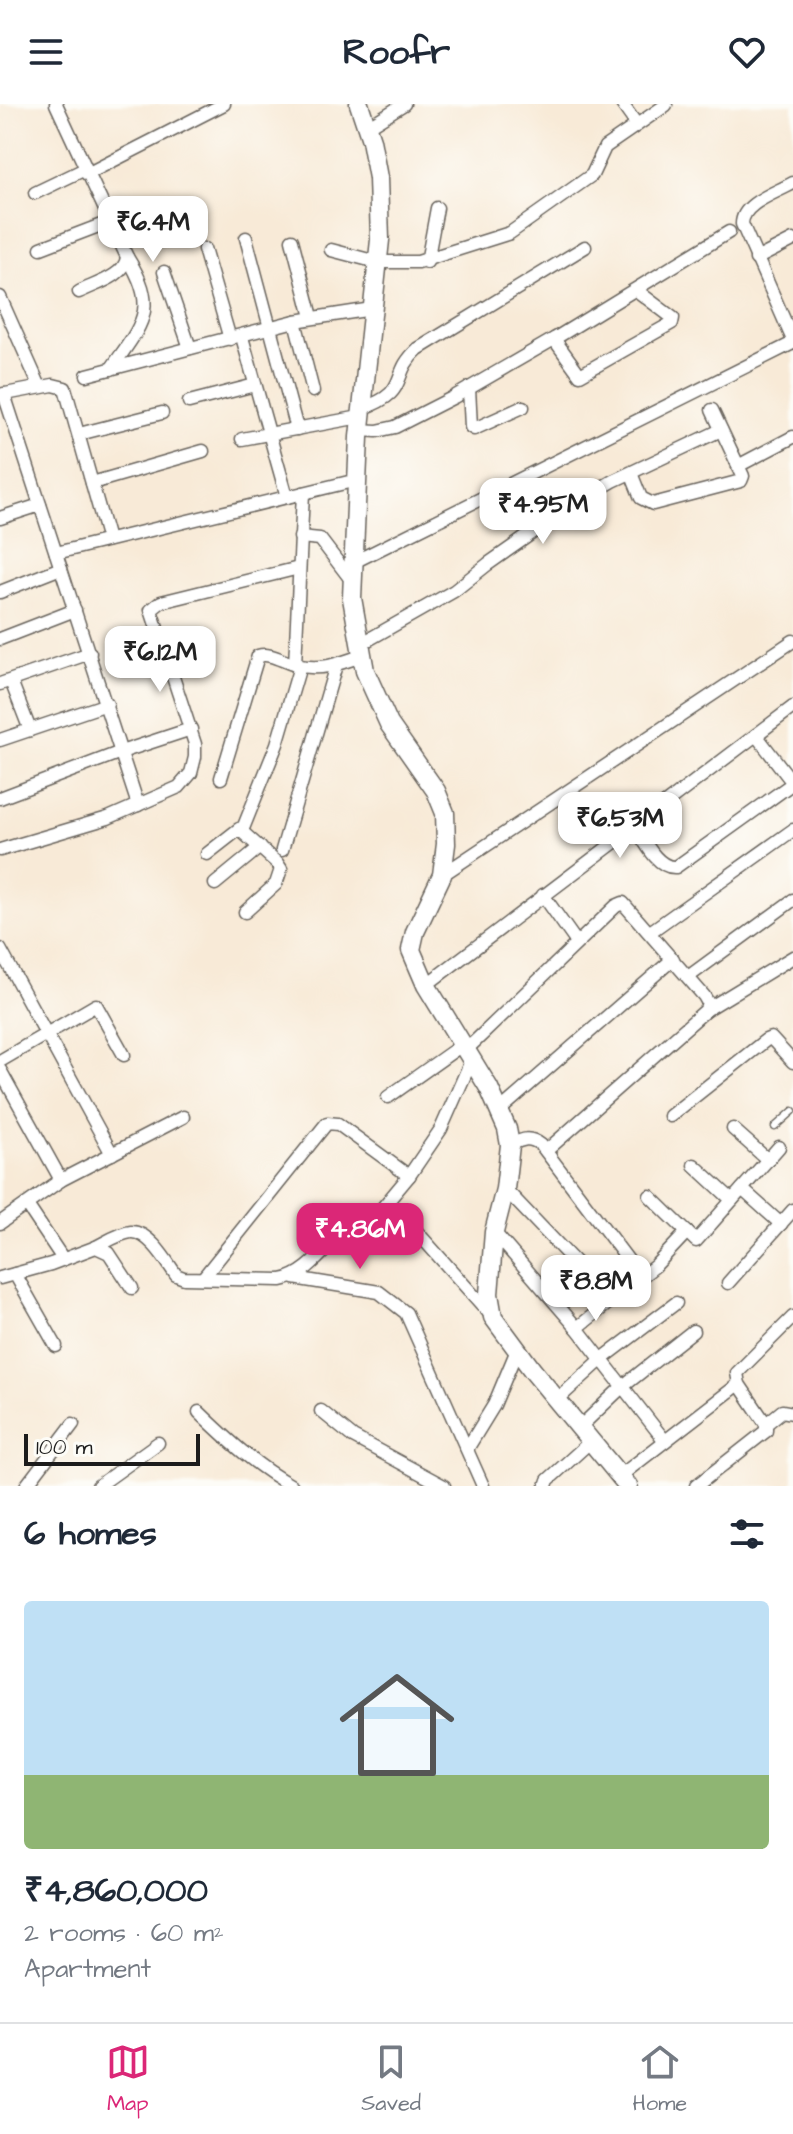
<!DOCTYPE html>
<meta charset="utf-8">
<style>
:root{--surface:#fff;--page:#f6f6f7;--text:#1f2937;--muted:#747a83;--line:#e0e1e3;--accent:#db2777}
body{margin:0;font-family:"Architects Daughter",sans-serif;background:var(--page);color:var(--text);height:100vh;display:flex;flex-direction:column;font-size:30px;white-space:nowrap}
*{box-sizing:border-box;margin:0}
p{font-size:26px;color:var(--muted)}
.icon{flex:none;width:44px;height:44px;fill:none;stroke:currentColor;stroke-width:2;stroke-linecap:round;stroke-linejoin:round}
.map{position:relative;height:1382px;overflow:hidden}
.sheet{display:flex;flex-direction:column;background:var(--surface);flex:1}
.sheet>*{flex:none}
.scale{position:absolute;left:24px;bottom:20px;width:176px;box-sizing:border-box;padding-left:8px;border:4px solid #1c1c1c;border-top:0;font-size:22px;line-height:28px;white-space:nowrap;color:#1c1c1c;-webkit-text-stroke:6px #fdfcf7;paint-order:stroke}
.price{position:absolute;translate:-50% -68px;padding:0 18px;border-radius:16px;background:#fff;color:#222;font-size:26px;line-height:52px;filter:drop-shadow(0 2px 4px #0008)}
.price::after{content:'';position:absolute;left:50%;top:48px;width:24px;height:18px;margin-left:-12px;background:inherit;clip-path:polygon(0 0,100% 0,50% 100%)}
.price.on{background:var(--accent);color:#fff}
ul{padding:0;list-style:none}
li{display:grid;align-content:center;gap:16px;height:424px;padding:0 24px}
li span{display:grid;place-items:center;height:248px;border-radius:8px;color:#555}
li>.icon{margin-inline-start:auto}
span .icon{width:144px;height:144px;fill:#fffc;stroke-width:1}
li b{font-size:34px}
h2{display:flex;justify-content:space-between;align-items:center;height:96px;padding:0 24px;font-size:34px}
header{display:flex;justify-content:space-between;align-items:center;height:104px;padding:0 24px;background:var(--surface);font-size:36px;font-weight:800}
.tab-bar{display:flex;justify-content:space-around;align-items:center;height:112px;border-top:2px solid var(--line);background:var(--surface);font-size:22px;color:var(--muted)}
.tab-bar a{display:grid;justify-items:center;gap:4px}
.tab-bar .on{color:var(--accent)}
.map>svg:first-child{display:block}
.lines{fill:none;stroke-linecap:round;stroke-linejoin:round}
.lane-casing{stroke:#69645d;stroke-width:9}
.street-casing{stroke:#69645d;stroke-width:15}
.secondary-casing{stroke:#69645d;stroke-width:21}
.lane{stroke:#fff;stroke-width:6}
.street{stroke:#fff;stroke-width:12}
.secondary{stroke:#fff;stroke-width:18}
</style>
<header><svg class="icon" aria-label="menu" viewBox="0 0 24 24"><path d="M4 6h16M4 12h16M4 18h16"/></svg>Roofr<svg class="icon" aria-label="heart" viewBox="0 0 24 24"><path d="M12 20l-8-8c-3-5 5-10 8-4 3-6 11-1 8 4z"/></svg></header>
<div class="map">
<svg width="793" height="1382" viewBox="0 0 793 1382">
<rect width="100%" height="100%" fill="#fdfcf7"/>
<filter id="ink" filterUnits="userSpaceOnUse"><feTurbulence type="fractalNoise" baseFrequency=".0125" numOctaves="2"/><feDisplacementMap in="SourceGraphic" scale="16" xChannelSelector="R" yChannelSelector="G"/><feConvolveMatrix kernelMatrix="1 2 1 2 8 2 1 2 1" color-interpolation-filters="sRGB"/></filter>
<filter id="wash" filterUnits="userSpaceOnUse"><feTurbulence type="fractalNoise" baseFrequency=".006" numOctaves="4" result="noise"/><feDisplacementMap in="SourceGraphic" scale="32" xChannelSelector="R" yChannelSelector="G"/><feGaussianBlur stdDeviation="1.8" result="paint"/><feColorMatrix in="noise" values="0 0 0 0 0 0 0 0 0 0 0 0 0 0 0 0 0 1.4 0 .05"/><feComposite in="paint" operator="in"/></filter>
<g filter="url(#wash)">
<rect width="100%" height="100%" fill="#f8ead7"/>
</g>
<g filter="url(#ink)">
<g class="lines">
<!-- lane casing -->
<g class="lane-casing">
<polyline id="lane" points="775,1023 793,1007"/>
</g>
<!-- street casing -->
<g class="street-casing">
<g id="street">
<path d="M56 0 127 153C125 173 94 180 79 188"/>
<polyline points="622,0 637,21"/>
<polyline points="367,23 404,0"/>
<polyline points="87,70 224,0"/>
<path d="M793 79C776 89 742 99 742 120L793 236"/>
<polyline points="35,89 85,65"/>
<polyline points="246,134 297,325"/>
<polyline points="292,136 312,213"/>
<polyline points="41,144 109,118"/>
<polyline points="204,145 230,235"/>
<polyline points="331,146 377,158 418,158 510,129 592,71 605,43 666,1"/>
<polyline points="756,155 793,136"/>
<polyline points="427,158 437,104"/>
<polyline points="164,168 190,244"/>
<polyline points="0,193 40,283"/>
<polyline points="295,217 313,287"/>
<polyline points="242,233 287,393"/>
<polyline points="554,235 580,271 672,219 673,214 636,186"/>
<path d="M111 265C142 220 160 205 127 153"/>
<polyline points="87,271 295,217 372,205"/>
<polyline points="469,284 471,323 474,325 523,303"/>
<polyline points="4,290 138,701"/>
<polyline points="0,291 53,281 65,284 108,436"/>
<polyline points="189,298 255,281"/>
<path d="M361 305C413 287 388 272 418 245L585 143"/>
<polyline points="359,326 377,327 395,323 454,293 554,235 729,128"/>
<polyline points="79,330 162,309"/>
<polyline points="242,335 360,313"/>
<polyline points="738,362 793,333"/>
<polyline points="631,369 641,394 653,400 741,377 743,372 712,306"/>
<polyline points="92,379 203,347"/>
<polyline points="0,414 40,401"/>
<polyline points="300,433 320,435 352,477"/>
<polyline points="56,449 357,376"/>
<polyline points="352,459 793,239"/>
<polyline points="0,488 61,464"/>
<polyline points="0,535 75,506"/>
<polyline points="359,541 454,487 488,460 572,401 613,377 721,326"/>
<polyline points="295,561 303,389"/>
<polyline points="11,577 30,626"/>
<polyline points="0,580 90,549"/>
<polyline points="0,636 107,600"/>
<path d="M221 674 258 552C271 548 283 558 296 561 320 567 339 560 361 552"/>
<polyline points="0,694 121,648 191,625"/>
<path d="M635 722C644 736 657 765 676 763L793 679 756 631"/>
<polyline points="242,727 277,640 300,562"/>
<polyline points="0,746 108,714 179,683 191,669 195,653 195,640 151,506 161,498 299,464"/>
<polyline points="282,746 336,561"/>
<polyline points="207,750 239,725 277,759 281,765 276,780 245,808"/>
<polyline points="442,771 793,537"/>
<polyline points="215,780 260,743"/>
<polyline points="543,791 577,839"/>
<polyline points="650,828 793,726"/>
<polyline points="0,845 112,1050"/>
<polyline points="688,873 793,796"/>
<polyline points="426,881 793,603"/>
<polyline points="706,906 793,853"/>
<polyline points="466,946 616,802 623,799 704,892 708,899 706,906 546,1047"/>
<polyline points="0,957 96,901 124,951"/>
<polyline points="0,966 61,1076"/>
<polyline points="388,993 463,940"/>
<polyline points="499,1007 673,855"/>
<polyline points="670,1012 766,936 771,934 793,958"/>
<polyline points="733,1025 768,1056"/>
<path d="M510 1041C523 1035 529 1032 541 1041L640 1172"/>
<polyline points="694,1061 732,1096"/>
<polyline points="505,1085 610,1195"/>
<polyline points="742,1085 781,1120"/>
<polyline points="650,1092 696,1137 779,1043"/>
<polyline points="27,1101 63,1155"/>
<polyline points="379,1108 409,1072 441,1025 472,955"/>
<polyline points="0,1119 61,1076 183,1013"/>
<polyline points="494,1128 577,1224 665,1337"/>
<path d="M96 1143C106 1138 120 1129 131 1128 149 1127 167 1158 176 1171L184 1174 281 1176C326 1169 349 1089 401 1110L491 1211"/>
<polyline points="15,1170 56,1242"/>
<polyline points="0,1174 51,1160 96,1143 109,1149 132,1184"/>
<polyline points="203,1174 327,1019 338,1020 409,1072"/>
<polyline points="294,1174 379,1188 406,1209 483,1382"/>
<polyline points="728,1179 793,1106"/>
<polyline points="577,1224 655,1162 687,1128"/>
<polyline points="557,1296 602,1255 676,1199"/>
<polyline points="321,1307 353,1333 444,1382"/>
<path d="M199 1308C228 1336 257 1363 292 1382"/>
<polyline points="766,1320 782,1307 793,1309"/>
<polyline points="580,1323 622,1283 693,1227"/>
<polyline points="467,1345 494,1301 517,1246"/>
<polyline points="620,1372 739,1280"/>
<polyline points="26,1382 73,1320"/>
<polyline points="98,1382 158,1339"/>
<polyline points="546,1382 548,1376 591,1337"/>
<polyline points="696,1382 766,1327 766,1320 739,1280 737,1269 793,1213"/>
</g>
</g>
<!-- secondary casing -->
<g class="secondary-casing">
<polyline id="secondary" points="359,0 371,36 378,74 380,136 359,333 352,494 365,567 389,620 436,687 445,709 446,740 442,771 415,828 411,846 426,881 489,984 507,1025 510,1041 505,1085 494,1128 489,1190 493,1213 533,1267 628,1382"/>
</g>
<!-- lane -->
<use href="#lane" class="lane"/>
<!-- street -->
<use href="#street" class="street"/>
<!-- secondary -->
<use href="#secondary" class="secondary"/>
</g>
</g>
</svg>
<div class="scale">100 m</div>
<b class="price" style="left:153px;top:160px">₹6.4M</b>
<b class="price" style="left:543px;top:442px">₹4.95M</b>
<b class="price" style="left:160px;top:590px">₹6.12M</b>
<b class="price" style="left:620px;top:756px">₹6.53M</b>
<b class="price on" style="left:360px;top:1167px">₹4.86M</b>
<b class="price" style="left:596px;top:1219px">₹8.8M</b>
</div>
<section class="sheet">
<h2>6 homes<svg class="icon" aria-label="filters" viewBox="0 0 24 24"><path d="M4 7h16M4 17h16"/><circle cx="9" cy="7" r="2"/><circle cx="15" cy="17" r="2"/></svg></h2>
<ul>
<li><span style="background:linear-gradient(#bfe0f5 70%,#8fb573 0)"><svg class="icon" aria-label="home" viewBox="0 0 24 24"><path d="M3 11l9-7 9 7M6 9v11h12V9"/></svg></span><div><b>₹4,860,000</b><p>2 rooms · 60 m²</p><p>Apartment</p></div></li>
</ul>
</section>
<nav class="tab-bar">
<a class="on"><svg class="icon" aria-label="map" viewBox="0 0 24 24"><path d="M3 6l6-2 6 2 6-2v14l-6 2-6-2-6 2zM9 4v14M15 6v14"/></svg>Map</a>
<a><svg class="icon" aria-label="saved" viewBox="0 0 24 24"><path d="M7 4h10v16l-5-4-5 4z"/></svg>Saved</a>
<a><svg class="icon" aria-label="home" viewBox="0 0 24 24"><path d="M3 11l9-7 9 7M6 9v11h12V9"/></svg>Home</a>
</nav>
